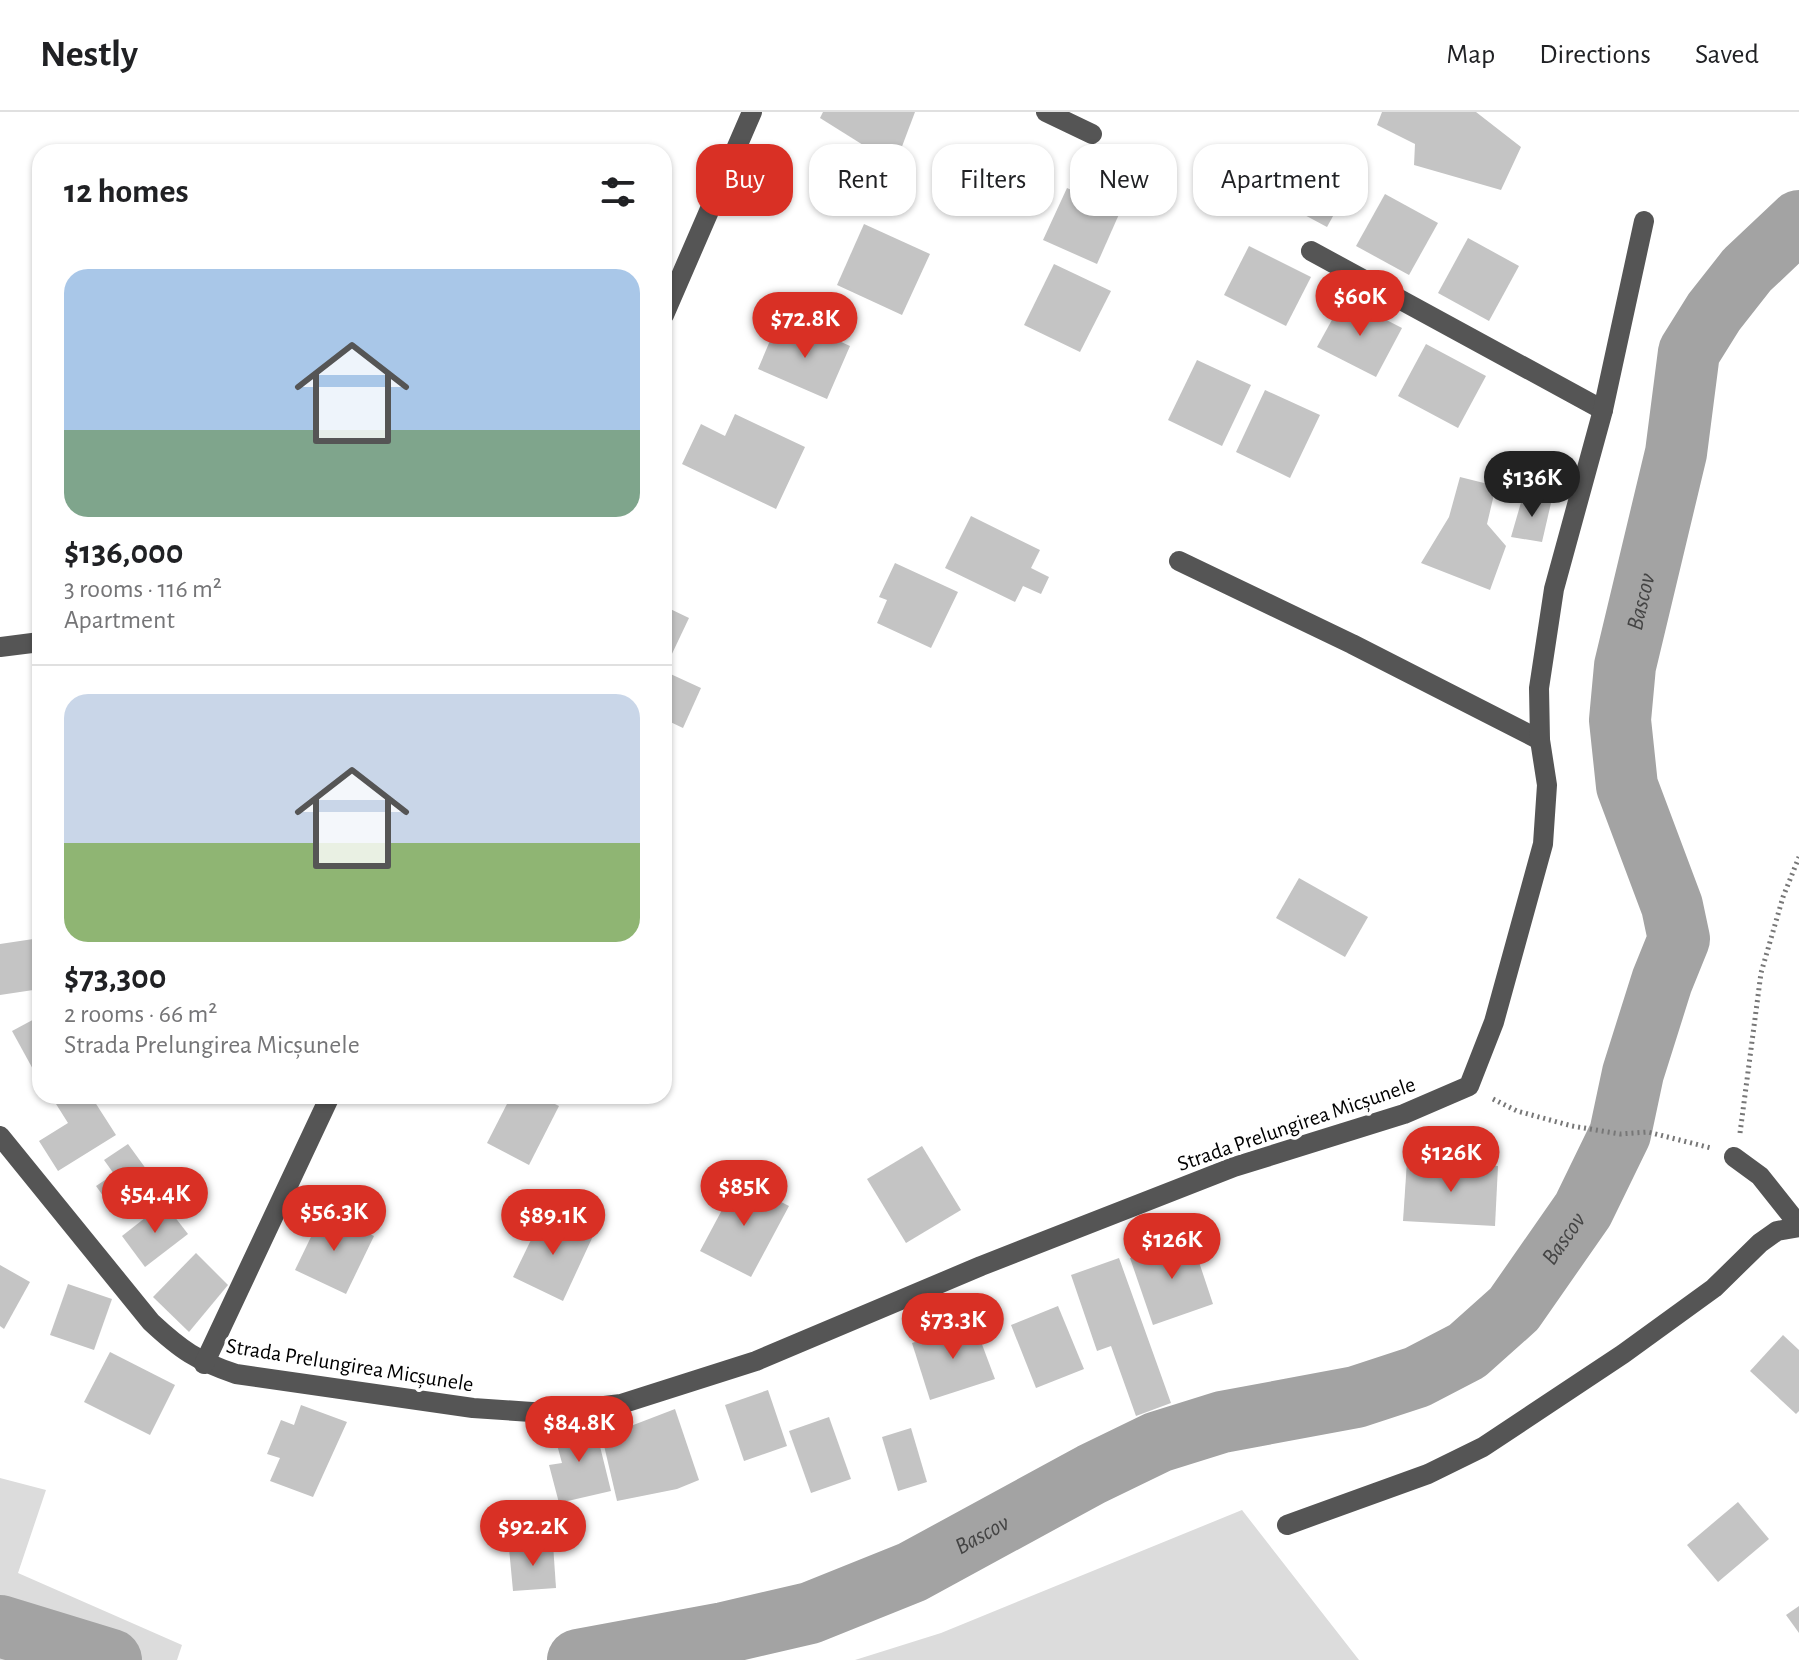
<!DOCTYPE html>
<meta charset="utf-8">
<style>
:root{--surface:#fff;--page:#f2f2f2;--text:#202124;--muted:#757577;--line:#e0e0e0;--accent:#d93025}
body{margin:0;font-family:"Alegreya Sans",sans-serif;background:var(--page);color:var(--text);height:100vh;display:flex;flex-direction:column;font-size:30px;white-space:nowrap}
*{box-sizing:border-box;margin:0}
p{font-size:26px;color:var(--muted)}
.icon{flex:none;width:44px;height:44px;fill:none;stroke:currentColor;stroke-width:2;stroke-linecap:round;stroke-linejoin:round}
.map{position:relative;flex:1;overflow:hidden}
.sheet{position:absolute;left:32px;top:32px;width:640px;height:960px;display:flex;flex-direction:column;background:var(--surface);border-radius:24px;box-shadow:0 2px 6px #0004}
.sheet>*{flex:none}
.top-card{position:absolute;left:696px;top:32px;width:760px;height:72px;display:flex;gap:16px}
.price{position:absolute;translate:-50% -68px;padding:0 18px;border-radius:28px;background:var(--accent);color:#fff;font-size:26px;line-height:52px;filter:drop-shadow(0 2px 4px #0008)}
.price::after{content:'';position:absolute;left:50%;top:48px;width:24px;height:18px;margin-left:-12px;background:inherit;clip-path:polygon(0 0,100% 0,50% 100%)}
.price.active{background:#222;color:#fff}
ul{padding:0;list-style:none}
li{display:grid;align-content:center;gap:16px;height:424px;padding:0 32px}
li+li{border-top:2px solid var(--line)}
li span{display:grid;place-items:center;height:248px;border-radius:24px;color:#555}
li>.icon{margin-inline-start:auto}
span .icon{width:144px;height:144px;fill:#fffc;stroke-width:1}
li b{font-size:34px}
h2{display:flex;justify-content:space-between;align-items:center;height:96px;padding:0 32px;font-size:34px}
.tag{padding:0 28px;border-radius:24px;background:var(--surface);box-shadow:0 2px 6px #0004;font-size:28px;line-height:72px}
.tag.active{background:var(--accent);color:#fff}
header{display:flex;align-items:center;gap:48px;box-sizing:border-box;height:112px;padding:0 40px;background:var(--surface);border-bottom:2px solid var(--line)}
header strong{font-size:38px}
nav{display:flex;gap:44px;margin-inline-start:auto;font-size:28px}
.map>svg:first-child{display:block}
.green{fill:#dcdcdc}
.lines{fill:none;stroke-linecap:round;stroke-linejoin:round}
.river{stroke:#a3a3a3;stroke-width:62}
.building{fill:#c4c4c4}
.path{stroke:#777;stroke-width:5;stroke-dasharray:2 4;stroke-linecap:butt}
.minor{stroke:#555;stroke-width:20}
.labels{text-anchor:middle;stroke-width:7;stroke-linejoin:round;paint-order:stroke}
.street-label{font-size:22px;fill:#000;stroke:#fff}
.water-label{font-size:24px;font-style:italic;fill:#444;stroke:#fff}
</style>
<header>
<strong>Nestly</strong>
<nav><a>Map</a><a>Directions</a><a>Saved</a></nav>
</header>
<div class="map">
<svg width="1799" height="1548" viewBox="0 0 1799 1548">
<rect width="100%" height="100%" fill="#fff"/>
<!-- green -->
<g class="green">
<polygon points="0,1366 46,1378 18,1461 182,1533 177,1548 0,1548"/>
<polygon points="1242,1398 1359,1548 855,1548 941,1521"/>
</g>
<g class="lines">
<!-- river -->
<g class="river">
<polyline points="0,1514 111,1548"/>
<path id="s1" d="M578 1548 724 1521 810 1501 912 1460 1092 1362 1158 1330 1222 1310 1356 1285 1417 1265 1467 1239 1514 1197 1583 1098 1620 1022 1633 961 1662 869 1679 827 1672 794 1627 674 1620 608 1625 554 1676 341 1689 240 1714 200 1747 158 1799 109"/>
</g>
</g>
<!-- building -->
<g class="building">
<polygon points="823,0 915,0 895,53 820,6"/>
<polygon points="1382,0 1476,0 1521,35 1501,78 1414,53 1415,32 1377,13"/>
<polygon points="1298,36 1354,66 1327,115 1271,85"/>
<polygon points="1067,76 1120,100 1097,152 1043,128"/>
<polygon points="1385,82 1438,111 1409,163 1356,134"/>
<polygon points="864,112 930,142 902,203 837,173"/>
<polygon points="1468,126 1519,154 1489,209 1438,181"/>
<polygon points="1249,134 1311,165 1286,214 1224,183"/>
<polygon points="1054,152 1111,179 1080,240 1024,213"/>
<polygon points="1344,186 1402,216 1376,265 1317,235"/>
<polygon points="804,213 850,234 827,287 758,257 775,217 798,227"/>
<polygon points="1426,232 1486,264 1458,316 1398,284"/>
<polygon points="1197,248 1251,273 1222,334 1168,308"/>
<polygon points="1265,278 1320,303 1290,366 1236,340"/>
<polygon points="735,302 805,335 776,397 682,352 701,312 725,324"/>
<polygon points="1460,365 1496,374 1487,412 1506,434 1490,478 1421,451 1449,405"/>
<polygon points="1524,380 1551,391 1542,430 1511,425"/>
<polygon points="971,404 1040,438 1031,456 1049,465 1041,482 1023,474 1015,490 945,456"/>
<polygon points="895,451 958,480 931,536 877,511 887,488 879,485"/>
<polygon points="664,494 689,506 670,546 664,543"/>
<polygon points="664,559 701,576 683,616 664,607"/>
<polygon points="1299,766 1368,805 1345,845 1276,806"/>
<polygon points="40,826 40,877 0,883 0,832"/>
<polygon points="40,904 40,970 12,919"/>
<polygon points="51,984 91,984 116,1023 58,1059 39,1029 68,1011"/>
<polygon points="511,984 539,984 559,994 529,1053 487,1031"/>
<polygon points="128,1032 157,1072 116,1102 96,1074 114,1062 104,1048"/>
<polygon points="922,1034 961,1098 906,1131 867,1067"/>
<polygon points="1407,1049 1498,1054 1495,1114 1403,1109"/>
<polygon points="738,1068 789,1094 751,1165 700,1139"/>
<polygon points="164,1091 188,1122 145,1155 122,1124"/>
<polygon points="323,1100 374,1124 346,1182 295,1158"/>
<polygon points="544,1101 593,1124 563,1189 513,1165"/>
<polygon points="1191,1126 1213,1192 1153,1213 1130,1146"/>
<polygon points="196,1141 228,1173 189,1220 153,1185"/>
<polygon points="1119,1146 1171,1291 1136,1304 1111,1234 1097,1239 1071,1163"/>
<polygon points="0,1153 30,1170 4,1217 0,1214"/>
<polygon points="68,1172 112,1187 94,1238 50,1223"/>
<polygon points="1058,1194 1084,1257 1036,1276 1011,1213"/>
<polygon points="974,1211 995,1267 930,1288 912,1231"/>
<polygon points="1783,1223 1799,1238 1799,1299 1796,1302 1750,1259"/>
<polygon points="110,1240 175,1273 150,1323 84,1290"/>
<polygon points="768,1278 787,1334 744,1349 725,1293"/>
<polygon points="301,1293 347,1310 313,1385 270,1369 280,1346 267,1342 281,1308 294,1313"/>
<polygon points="675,1297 699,1368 677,1377 617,1389 602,1325"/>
<polygon points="829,1305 851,1367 811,1381 789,1319"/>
<polygon points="594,1310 611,1379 559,1391 549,1353 562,1351 553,1318"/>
<polygon points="911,1316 927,1370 898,1379 882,1325"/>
<polygon points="1738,1390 1769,1427 1718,1470 1687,1433"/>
<polygon points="553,1432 556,1476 513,1479 509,1436"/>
<polygon points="1799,1494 1799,1521 1786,1503"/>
</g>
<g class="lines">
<!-- path -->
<g class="path">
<polyline points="1493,987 1517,999 1572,1014 1620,1022 1648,1020 1711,1036"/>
<polyline points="1740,1021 1761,861 1783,785 1799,745"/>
</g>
<!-- minor -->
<g class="minor">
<polyline points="1046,0 1092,22"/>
<polyline points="1311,139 1603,298"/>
<polyline points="664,203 752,0"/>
<polyline points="1179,449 1352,532 1540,628"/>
<polyline points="0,535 40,530"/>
<path d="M0 1024 151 1210C181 1238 197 1249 236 1262L473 1296 546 1301 621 1292 756 1249 981 1154 1234 1055 1404 1002 1469 974 1494 910 1543 732 1547 673 1540 628 1539 576 1554 477 1603 298 1644 109"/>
<polyline points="1734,1045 1760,1064 1799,1113"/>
<polyline points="204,1252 330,984"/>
<polyline points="1287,1413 1428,1362 1483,1335 1623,1242 1714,1176 1760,1131 1777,1119 1799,1115"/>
</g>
</g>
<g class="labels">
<!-- street labels -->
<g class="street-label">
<text transform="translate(1296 1011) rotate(-19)" y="8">Strada Prelungirea Micșunele</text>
<text transform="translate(350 1252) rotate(9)" y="8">Strada Prelungirea Micșunele</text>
</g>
<!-- water labels -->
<g class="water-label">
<text dy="8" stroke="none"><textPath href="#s1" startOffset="1770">Bascov</textPath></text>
<text dy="8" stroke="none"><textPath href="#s1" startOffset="1098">Bascov</textPath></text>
<text dy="8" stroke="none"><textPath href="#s1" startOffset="426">Bascov</textPath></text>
</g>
</g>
</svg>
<b class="price" style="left:1360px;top:226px">$60K</b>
<b class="price" style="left:805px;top:248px">$72.8K</b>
<b class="price active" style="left:1532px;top:407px">$136K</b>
<b class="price" style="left:1451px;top:1082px">$126K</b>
<b class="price" style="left:744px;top:1116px">$85K</b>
<b class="price" style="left:155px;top:1123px">$54.4K</b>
<b class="price" style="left:334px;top:1141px">$56.3K</b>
<b class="price" style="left:553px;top:1145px">$89.1K</b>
<b class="price" style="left:1172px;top:1169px">$126K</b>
<b class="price" style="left:953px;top:1249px">$73.3K</b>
<b class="price" style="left:579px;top:1352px">$84.8K</b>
<b class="price" style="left:533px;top:1456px">$92.2K</b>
<div class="top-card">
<a class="tag active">Buy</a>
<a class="tag">Rent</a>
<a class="tag">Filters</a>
<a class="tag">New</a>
<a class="tag">Apartment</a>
</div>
<section class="sheet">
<h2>12 homes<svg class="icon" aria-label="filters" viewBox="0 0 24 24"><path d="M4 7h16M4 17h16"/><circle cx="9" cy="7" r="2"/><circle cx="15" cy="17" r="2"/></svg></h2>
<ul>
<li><span style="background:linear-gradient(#a9c7e8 65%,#7fa58c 0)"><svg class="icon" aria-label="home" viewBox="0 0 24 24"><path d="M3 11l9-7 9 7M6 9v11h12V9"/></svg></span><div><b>$136,000</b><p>3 rooms · 116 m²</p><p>Apartment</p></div></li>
<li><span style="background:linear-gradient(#c9d6e8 60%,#8fb573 0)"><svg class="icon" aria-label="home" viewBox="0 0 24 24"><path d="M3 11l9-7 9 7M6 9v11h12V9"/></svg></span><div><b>$73,300</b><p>2 rooms · 66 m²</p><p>Strada Prelungirea Micșunele</p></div></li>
</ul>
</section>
</div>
